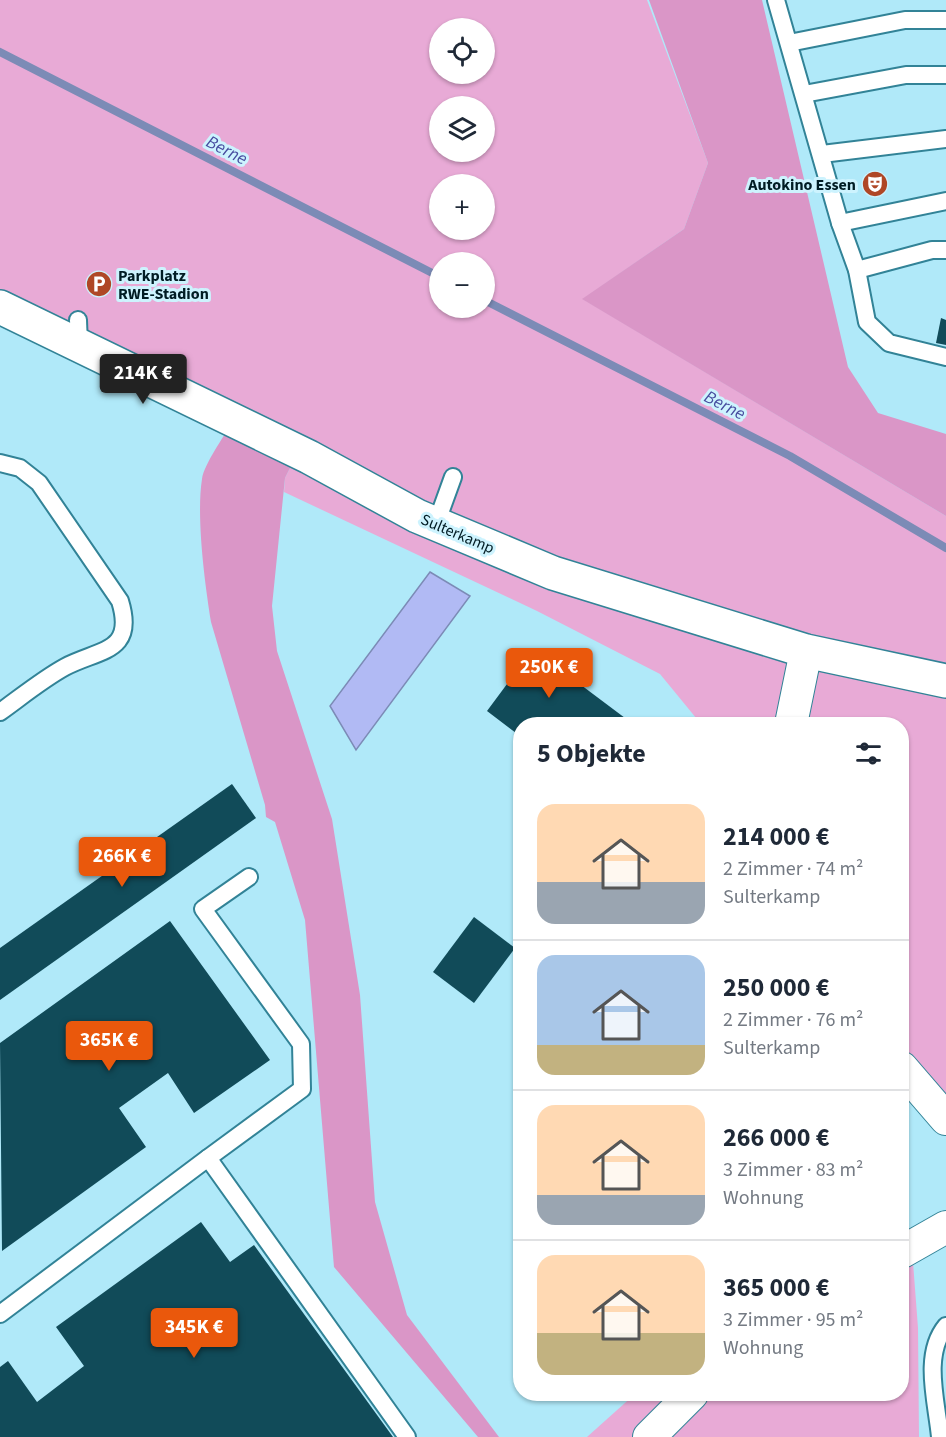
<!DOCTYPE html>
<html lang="de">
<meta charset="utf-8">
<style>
:root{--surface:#fff;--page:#f2f2f3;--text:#1f2937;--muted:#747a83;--line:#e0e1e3;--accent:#ea580c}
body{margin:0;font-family:"Source Sans 3",sans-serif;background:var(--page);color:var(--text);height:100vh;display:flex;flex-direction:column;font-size:22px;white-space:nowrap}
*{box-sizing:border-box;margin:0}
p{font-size:20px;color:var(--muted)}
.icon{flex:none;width:33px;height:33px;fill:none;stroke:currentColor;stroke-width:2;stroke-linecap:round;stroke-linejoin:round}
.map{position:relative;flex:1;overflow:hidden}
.details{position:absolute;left:513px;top:717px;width:396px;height:684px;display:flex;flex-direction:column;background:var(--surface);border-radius:24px;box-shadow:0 2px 4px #0004}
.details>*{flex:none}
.tools{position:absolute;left:429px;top:18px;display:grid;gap:12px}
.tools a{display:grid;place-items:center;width:66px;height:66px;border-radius:50%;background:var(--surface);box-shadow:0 2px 4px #0004;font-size:30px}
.price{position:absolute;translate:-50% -51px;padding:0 14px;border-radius:6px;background:var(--accent);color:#fff;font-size:20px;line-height:39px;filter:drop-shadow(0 2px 3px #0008)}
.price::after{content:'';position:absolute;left:50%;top:36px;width:18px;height:14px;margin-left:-9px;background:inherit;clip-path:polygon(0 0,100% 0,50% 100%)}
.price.on{background:#222;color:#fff}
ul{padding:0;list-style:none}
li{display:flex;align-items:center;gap:18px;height:150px;padding:0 24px}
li+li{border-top:2px solid var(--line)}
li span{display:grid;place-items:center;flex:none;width:168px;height:120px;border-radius:18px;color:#555}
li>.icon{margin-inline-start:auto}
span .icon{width:72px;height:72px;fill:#fffc;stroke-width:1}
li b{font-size:26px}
h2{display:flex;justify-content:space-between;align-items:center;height:72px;padding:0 24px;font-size:26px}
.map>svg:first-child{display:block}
.green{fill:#e8aad6;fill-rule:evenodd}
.forest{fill:#da96c7}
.water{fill:#b1baf4;stroke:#7c8bb6;stroke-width:1.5}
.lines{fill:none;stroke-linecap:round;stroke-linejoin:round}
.stream{stroke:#7c8bb6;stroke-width:8}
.building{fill:#114b59}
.lane-casing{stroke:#328397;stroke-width:20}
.street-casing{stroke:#328397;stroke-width:34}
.secondary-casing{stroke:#328397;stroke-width:36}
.lane{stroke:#fff;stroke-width:16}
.street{stroke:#fff;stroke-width:32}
.secondary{stroke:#fff;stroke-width:33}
.labels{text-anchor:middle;stroke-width:6;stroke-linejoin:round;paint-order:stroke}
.poi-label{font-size:16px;font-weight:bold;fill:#001c24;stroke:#cdf3fe;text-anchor:end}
.street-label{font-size:16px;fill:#001c24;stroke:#cdf3fe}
.water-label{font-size:18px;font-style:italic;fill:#474c9f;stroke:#cdf3fe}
</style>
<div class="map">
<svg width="946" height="1437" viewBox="0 0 946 1437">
<rect width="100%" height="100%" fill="#b0e9f9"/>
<!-- green -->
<g class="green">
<path d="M0 0H647L708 163 684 229 583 299 946 516V678L554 570 0 304ZM440 28H484V74H440ZM440 106H484V152H440ZM440 184H484V230H440ZM440 262H484V308H440Z"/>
<polygon points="297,454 353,485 801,653 788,724 701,724 660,674 537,611 284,492 285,478"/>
<polygon points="810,657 946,687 946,1108 902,1057 902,724 797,724"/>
<polygon points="912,1249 918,1328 919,1437 659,1437 703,1394 902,1394 902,1256"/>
<polygon points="635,1394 682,1394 640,1437 587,1437"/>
</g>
<!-- forest -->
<g class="forest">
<polygon points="649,0 762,0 848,367 878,413 946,434 946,516 582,299 684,229 708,163"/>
<path d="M232 422 297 454 285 478 272 606 277 651 332 819 360 995 375 1202 407 1315 499 1437H478L334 1267 305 920 275 822 266 817 265 805 211 622C205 584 196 517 202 479 204 464 224 437 232 422Z"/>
</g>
<!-- water -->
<polygon class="water" points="430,572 470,596 356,750 330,706"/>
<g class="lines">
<!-- stream -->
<g class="stream">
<polyline points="0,52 440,277"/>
<polyline points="484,300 790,456 946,548"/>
</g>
</g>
<!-- building -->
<g class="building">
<polygon points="941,318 946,320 946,345 936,343"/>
<polygon points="533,649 633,724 520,724 520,736 487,711"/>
<polygon points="232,784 256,818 0,1000 0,948"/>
<polygon points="474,917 515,948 474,1003 433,972"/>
<polygon points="170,921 270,1060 194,1113 168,1073 119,1108 146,1147 2,1251 0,1043"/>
<polygon points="201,1222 230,1262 254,1245 393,1437 0,1437 0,1367 8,1361 37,1402 84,1366 56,1327"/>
</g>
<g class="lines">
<!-- lane casing -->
<g class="lane-casing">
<g id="lane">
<polyline points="776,0 840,223 857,270 867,322 889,343 946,357"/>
<polyline points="789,43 905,20 946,20"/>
<polyline points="804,94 906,75 946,75"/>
<polyline points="822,154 946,139"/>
<polyline points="840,223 946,201"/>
<polyline points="857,270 932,250 946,250"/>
<polyline points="78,320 79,346"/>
<path d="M0 463 20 468 39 483 120 601C136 653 99 649 65 667 43 679 21 697 0 712"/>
<polyline points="436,524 453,477"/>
<polyline points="208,1158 302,1089 301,1044 203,909 249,877"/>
<polyline points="0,1314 208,1158 407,1437"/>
<path d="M940 1437C937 1403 922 1355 946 1326"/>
</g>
</g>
<!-- street casing -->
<g class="street-casing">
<g id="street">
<polyline points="791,724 806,651"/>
<polyline points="902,1068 946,1119"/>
<polyline points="902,1252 946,1227"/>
<polyline points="649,1437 692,1394"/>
</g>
</g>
<!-- secondary casing -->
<g class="secondary-casing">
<polyline id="secondary" points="0,307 309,457 417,516 553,573 806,651 946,681"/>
</g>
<!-- lane -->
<use href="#lane" class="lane"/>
<!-- street -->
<use href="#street" class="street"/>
<!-- secondary -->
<use href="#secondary" class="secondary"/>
</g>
<!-- icons -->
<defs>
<g id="theatre-disc" transform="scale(1.35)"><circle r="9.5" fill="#af4726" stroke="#cdf3fe"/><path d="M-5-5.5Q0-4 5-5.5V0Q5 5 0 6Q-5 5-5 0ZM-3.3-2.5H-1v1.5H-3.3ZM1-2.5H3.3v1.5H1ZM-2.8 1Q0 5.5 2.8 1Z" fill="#fff"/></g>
<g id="parking-disc" transform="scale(1.35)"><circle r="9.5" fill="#af4726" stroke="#cdf3fe"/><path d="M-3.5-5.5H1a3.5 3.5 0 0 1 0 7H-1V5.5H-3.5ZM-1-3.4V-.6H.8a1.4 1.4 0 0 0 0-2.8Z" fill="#fff"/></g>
</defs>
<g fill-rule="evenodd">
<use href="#theatre-disc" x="875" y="184"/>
<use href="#parking-disc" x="99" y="284"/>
</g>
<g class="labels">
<!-- poi labels -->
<g class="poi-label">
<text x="856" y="190">Autokino Essen</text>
<text x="118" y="281" text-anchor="start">Parkplatz<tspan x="118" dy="18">RWE-Stadion</tspan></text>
</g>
<!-- street labels -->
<g class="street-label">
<text transform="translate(458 533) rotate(23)" y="6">Sulterkamp</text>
</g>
<!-- water labels -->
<g class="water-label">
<text transform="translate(227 150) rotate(27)" y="6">Berne</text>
<text transform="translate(725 405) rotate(27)" y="6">Berne</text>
</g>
</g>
</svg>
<div class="tools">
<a><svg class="icon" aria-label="locate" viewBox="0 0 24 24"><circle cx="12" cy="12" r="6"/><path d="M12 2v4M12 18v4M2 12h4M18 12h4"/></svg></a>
<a><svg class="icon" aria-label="layers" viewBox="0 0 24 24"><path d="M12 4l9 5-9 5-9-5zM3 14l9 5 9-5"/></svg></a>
<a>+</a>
<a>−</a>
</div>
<b class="price on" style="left:143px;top:405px">214K €</b>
<b class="price" style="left:549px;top:699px">250K €</b>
<b class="price" style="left:122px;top:888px">266K €</b>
<b class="price" style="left:109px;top:1072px">365K €</b>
<b class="price" style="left:194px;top:1359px">345K €</b>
<section class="details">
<h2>5 Objekte<svg class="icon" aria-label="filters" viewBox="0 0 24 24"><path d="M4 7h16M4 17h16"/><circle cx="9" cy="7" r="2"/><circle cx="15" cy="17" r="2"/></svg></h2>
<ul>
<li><span style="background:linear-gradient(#ffd9b3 65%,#9aa5b1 0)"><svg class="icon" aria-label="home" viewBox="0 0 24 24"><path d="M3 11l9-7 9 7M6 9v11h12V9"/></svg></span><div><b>214 000 €</b><p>2 Zimmer · 74 m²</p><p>Sulterkamp</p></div></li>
<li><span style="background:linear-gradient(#a9c7e8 75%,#c2b280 0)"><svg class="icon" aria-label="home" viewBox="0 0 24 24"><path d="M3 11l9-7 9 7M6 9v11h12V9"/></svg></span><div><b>250 000 €</b><p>2 Zimmer · 76 m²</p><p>Sulterkamp</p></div></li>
<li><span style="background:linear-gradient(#ffd9b3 75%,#9aa5b1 0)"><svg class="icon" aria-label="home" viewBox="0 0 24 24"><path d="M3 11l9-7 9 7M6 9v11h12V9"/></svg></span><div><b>266 000 €</b><p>3 Zimmer · 83 m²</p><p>Wohnung</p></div></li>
<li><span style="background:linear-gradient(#ffd9b3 65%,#c2b280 0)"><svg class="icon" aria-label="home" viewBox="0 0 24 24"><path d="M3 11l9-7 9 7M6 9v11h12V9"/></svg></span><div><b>365 000 €</b><p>3 Zimmer · 95 m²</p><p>Wohnung</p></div></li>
</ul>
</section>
</div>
